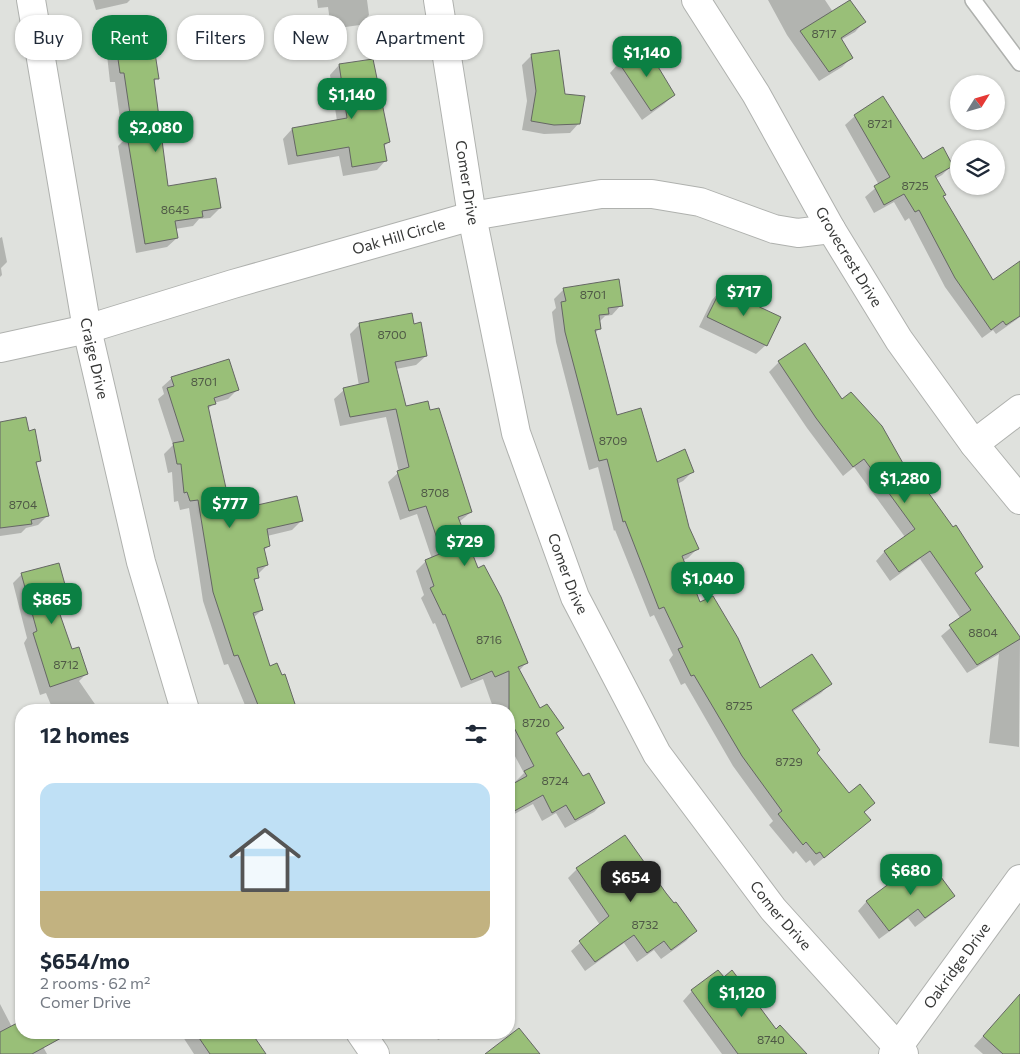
<!DOCTYPE html>
<meta charset="utf-8">
<style>
:root{--surface:#fff;--page:#f6f6f7;--text:#1f2937;--muted:#747a83;--accent:#0b8043}
body{margin:0;font-family:Commissioner,sans-serif;background:var(--page);color:var(--text);height:100vh;display:flex;flex-direction:column;font-size:19px;white-space:nowrap}
*{box-sizing:border-box;margin:0}
p{font-size:16px;color:var(--muted)}
.icon{flex:none;width:28px;height:28px;fill:none;stroke:currentColor;stroke-width:2;stroke-linecap:round;stroke-linejoin:round}
.map{position:relative;flex:1;overflow:hidden}
.drawer{position:absolute;left:15px;top:704px;width:500px;height:335px;display:flex;flex-direction:column;background:var(--surface);border-radius:20px;box-shadow:0 1px 4px #0004}
.drawer>*{flex:none}
.banner{position:absolute;left:15px;top:15px;width:500px;height:45px;display:flex;gap:10px}
.needle{width:32px;rotate:53deg}
.buttons{position:absolute;left:950px;top:75px;display:grid;gap:10px}
.buttons a{display:grid;place-items:center;width:55px;height:55px;border-radius:50%;background:var(--surface);box-shadow:0 1px 4px #0004;font-size:25px}
.price{position:absolute;translate:-50% -42px;padding:0 11px;border-radius:10px;background:var(--accent);color:#fff;font-size:16px;line-height:32px;filter:drop-shadow(0 1px 2px #0008)}
.price::after{content:'';position:absolute;left:50%;top:30px;width:15px;height:11px;margin-left:-8px;background:inherit;clip-path:polygon(0 0,100% 0,50% 100%)}
.price.selected{background:#222;color:#fff}
ul{padding:0;list-style:none}
li{display:grid;align-content:center;gap:10px;height:265px;padding:0 25px}
li span{display:grid;place-items:center;height:155px;border-radius:15px;color:#555}
li>.icon{margin-inline-start:auto}
span .icon{width:90px;height:90px;fill:#fffc;stroke-width:1}
li b{font-size:21px}
h2{display:flex;justify-content:space-between;align-items:center;height:60px;padding:0 25px;font-size:21px}
.pill{padding:0 18px;border-radius:20px;background:var(--surface);box-shadow:0 1px 4px #0004;font-size:18px;line-height:45px}
.pill.selected{background:var(--accent);color:#fff}
.map>svg:first-child{display:block}
.shadow{fill:#0003}
.building{fill:#99bf78;stroke:#656764}
.lines{fill:none;stroke-linecap:round;stroke-linejoin:round}
.lane-casing{stroke:#afb1ae;stroke-width:18}
.street-casing{stroke:#afb1ae;stroke-width:30}
.lane{stroke:#fff;stroke-width:15}
.street{stroke:#fff;stroke-width:28}
.labels{text-anchor:middle;stroke-width:5;stroke-linejoin:round;paint-order:stroke}
.number-label{font-size:12px;fill:#4f5946}
.street-label{font-size:15px;fill:#363736;stroke:#dfe1dd}
</style>
<div class="map">
<svg width="1020" height="1054" viewBox="0 0 1020 1054">
<rect width="100%" height="100%" fill="#dfe1dd"/>
<!-- shadow -->
<g class="shadow">
<polygon points="93,0 130,0 127,3 96,10"/>
<polygon points="317,0 367,0 369,15 360,25 331,29 328,7 318,8"/>
<polygon points="768,0 825,0 833,12 864,22 855,32 841,40 851,58 842,67 819,81 787,35"/>
<polygon points="116,46 157,78 153,83 167,187 220,208 210,218 199,219 193,226 175,229 177,238 167,247 136,253 118,146 123,141 115,82 110,82 107,55"/>
<polygon points="532,55 564,95 579,123 570,133 544,134 522,130 527,101 522,65"/>
<polygon points="619,63 674,95 664,104 642,120 610,73"/>
<polygon points="339,65 389,142 383,147 386,160 377,170 343,176 339,156 288,165 283,139 292,129 337,121 330,75"/>
<polygon points="855,116 922,160 952,165 942,175 935,179 942,197 992,282 1020,263 1020,317 996,334 993,330 982,338 945,287 909,218 905,221 894,202 874,213 865,197 879,185 845,125"/>
<polygon points="2,237 7,262 1,268 2,275 0,277 0,238"/>
<polygon points="564,289 621,305 612,315 605,316 599,322 600,328 594,334 616,417 656,464 692,472 683,481 677,484 688,527 697,549 688,558 682,561 700,604 760,690 830,684 821,693 792,712 815,753 848,795 873,803 864,813 869,820 814,866 810,860 806,863 796,851 793,854 769,825 773,821 733,766 685,683 681,685 669,660 673,655 654,615 650,617 615,530 614,531 598,467 589,470 556,342 552,312 556,308 554,299"/>
<polygon points="721,290 766,345 756,354 699,327 712,300"/>
<polygon points="411,315 413,325 426,356 416,365 396,369 405,408 471,512 459,522 477,569 526,663 519,671 540,709 562,728 556,735 583,778 604,802 594,812 565,828 556,813 542,821 533,804 509,817 509,788 516,783 515,782 524,773 509,745 509,710 494,710 483,679 461,688 435,623 433,624 421,598 424,595 416,571 426,561 432,559 417,514 400,520 388,482 399,472 386,417 340,426 334,399 344,390 359,386 350,334 359,325"/>
<polygon points="804,345 841,401 903,467 982,566 974,574 1020,639 1019,747 989,743 999,654 967,673 941,636 961,619 920,559 890,581 876,561 885,551 905,537 854,467 843,476 807,428 769,372 779,362"/>
<polygon points="172,378 237,390 228,399 214,403 207,410 230,512 301,521 292,530 267,536 269,546 263,551 267,565 257,575 258,577 254,581 262,610 253,618 270,667 295,710 247,710 228,664 224,665 203,601 189,508 180,510 178,501 174,502 172,472 168,473 164,454 173,445 158,399 164,394 162,387"/>
<polygon points="0,424 40,460 35,464 48,515 38,525 26,528 21,533 0,536"/>
<polygon points="22,574 67,599 58,609 71,650 86,674 79,681 99,710 53,710 46,693 40,695 24,643 27,638 13,583"/>
<polygon points="577,869 665,894 695,931 686,941 661,959 654,950 637,962 624,943 585,971 571,951 600,925 568,878"/>
<polygon points="924,873 953,896 944,905 915,927 908,918 879,939 858,911 867,901"/>
<polygon points="692,991 776,1031 799,1054 722,1054 683,1001"/>
<polygon points="1020,996 1020,1054 983,1054 974,1046"/>
<polygon points="0,1004 12,1027 21,1022 21,1032 35,1032 47,1054 0,1054"/>
<polygon points="188,1032 256,1032 252,1036 265,1054 194,1054 183,1037"/>
<polygon points="433,1032 455,1032 438,1040"/>
</g>
<!-- building -->
<g class="building">
<polygon points="850,0 866,22 841,38 853,58 829,72 800,31"/>
<polygon points="153,40 159,79 154,79 168,186 216,178 221,208 202,211 203,217 175,221 178,238 145,244 127,135 133,134 124,73 120,73 116,45"/>
<polygon points="645,45 675,95 651,111 619,63"/>
<polygon points="559,50 565,94 585,96 580,124 554,125 531,121 536,91 531,54"/>
<polygon points="373,59 390,142 384,144 387,161 352,167 349,147 297,156 292,128 347,118 339,64"/>
<polygon points="883,96 923,159 943,147 953,166 935,176 946,195 943,196 993,280 1020,261 1020,316 1006,325 1003,321 991,330 955,278 919,210 915,212 904,194 884,205 874,186 890,177 854,115"/>
<polygon points="619,279 623,306 608,308 609,314 599,315 601,329 595,330 617,415 641,408 657,462 685,449 694,472 677,479 689,527 699,549 682,556 700,602 713,596 738,638 760,688 812,654 832,684 792,710 820,750 817,753 849,793 860,784 875,803 864,812 871,820 824,858 820,852 816,854 806,842 803,845 778,814 782,811 742,756 694,675 691,676 678,649 683,647 664,607 659,609 625,521 623,522 607,459 599,461 565,332 561,302 566,301 563,288"/>
<polygon points="721,289 781,317 767,346 707,317"/>
<polygon points="412,313 414,324 421,322 427,356 395,362 406,406 428,401 430,410 439,408 472,512 458,517 478,568 484,565 501,597 528,663 518,667 540,708 547,704 564,728 556,733 583,776 589,773 605,803 575,820 566,805 552,813 543,795 509,814 509,786 527,776 524,771 534,766 509,718 509,671 495,677 492,671 471,680 445,614 443,615 430,588 434,586 425,560 442,553 426,506 409,511 397,471 409,467 396,409 350,417 343,388 369,382 359,323"/>
<polygon points="805,343 842,399 851,392 882,426 904,465 907,463 953,527 956,525 983,567 975,573 1020,637 1020,639 977,665 949,625 971,610 930,551 899,572 884,551 915,529 864,459 853,467 816,418 778,361"/>
<polygon points="229,359 239,390 214,398 216,404 208,406 231,511 297,496 303,521 267,529 270,546 264,548 268,565 257,568 259,578 254,579 263,610 253,613 270,666 277,663 282,675 285,674 297,710 260,710 238,655 234,656 213,592 198,500 190,501 187,492 184,493 181,464 177,464 173,443 184,441 167,388 174,386 171,377"/>
<polygon points="26,417 29,431 35,429 41,461 36,462 49,516 31,520 32,524 0,528 0,422"/>
<polygon points="59,563 69,599 56,603 72,649 79,647 88,674 50,687 33,633 37,631 21,573"/>
<polygon points="625,835 666,893 674,903 676,902 697,931 671,950 664,941 647,953 634,935 595,962 579,941 609,916 576,868"/>
<polygon points="918,862 924,871 932,865 955,896 925,918 918,909 889,931 866,901"/>
<polygon points="718,970 724,977 732,970 776,1029 780,1025 807,1054 738,1054 691,990"/>
<polygon points="1020,994 1020,1054 1003,1054 983,1036"/>
<polygon points="21,1021 21,1032 72,1032 32,1054 0,1054 0,1032"/>
<polygon points="519,1028 540,1054 485,1054"/>
<polygon points="195,1032 251,1032 266,1054 210,1054"/>
</g>
<g class="lines">
<!-- lane casing -->
<g class="lane-casing">
<polyline id="lane" points="973,0 1020,63"/>
</g>
<!-- street casing -->
<g class="street-casing">
<g id="street">
<path id="s1" d="M31 0 87 329 141 562 185 710"/>
<path id="s2" d="M438 0 472 216 516 433 575 597 657 754 773 909 904 1054"/>
<path id="s3" d="M696 0 756 94 831 229 899 340 974 444 1020 500"/>
<path id="s4" d="M0 348 87 329 233 284 472 216 601 194H652L700 202 774 229 798 233 831 229"/>
<polyline points="974,444 1020,409"/>
<polyline points="360,1032 375,1054"/>
<path id="s5" d="M893 1054 1020 879"/>
</g>
</g>
<!-- lane -->
<use href="#lane" class="lane"/>
<!-- street -->
<use href="#street" class="street"/>
</g>
<g class="labels">
<!-- number labels -->
<g class="number-label">
<text x="824" y="38">8717</text>
<text x="880" y="128">8721</text>
<text x="915" y="190">8725</text>
<text x="175" y="214">8645</text>
<text x="593" y="299">8701</text>
<text x="392" y="339">8700</text>
<text x="204" y="386">8701</text>
<text x="613" y="445">8709</text>
<text x="435" y="497">8708</text>
<text x="23" y="509">8704</text>
<text x="983" y="637">8804</text>
<text x="489" y="644">8716</text>
<text x="66" y="669">8712</text>
<text x="739" y="710">8725</text>
<text x="536" y="727">8720</text>
<text x="789" y="766">8729</text>
<text x="555" y="785">8724</text>
<text x="645" y="929">8732</text>
<text x="771" y="1044">8740</text>
</g>
<!-- street labels -->
<g class="street-label">
<text dy="5" stroke="none"><textPath href="#s2" startOffset="185">Comer Drive</textPath></text>
<text dy="5" stroke="none"><textPath href="#s4" startOffset="414">Oak Hill Circle</textPath></text>
<text dy="5" stroke="none"><textPath href="#s3" startOffset="299">Grovecrest Drive</textPath></text>
<text dy="5" stroke="none"><textPath href="#s1" startOffset="364">Craige Drive</textPath></text>
<text dy="5" stroke="none"><textPath href="#s2" startOffset="590">Comer Drive</textPath></text>
<text dy="5" stroke="none"><textPath href="#s2" startOffset="995">Comer Drive</textPath></text>
<text dy="5" stroke="none"><textPath href="#s5" startOffset="109">Oakridge Drive</textPath></text>
</g>
</g>
</svg>
<div class="buttons">
<a><svg class="needle" viewBox="-14 -14 28 28"><path d="M0-13l5 13h-10z" fill="#e53935"/><path d="M0 13l5-13h-10z" fill="#747a83"/></svg></a>
<a><svg class="icon" aria-label="layers" viewBox="0 0 24 24"><path d="M12 4l9 5-9 5-9-5zM3 14l9 5 9-5"/></svg></a>
</div>
<b class="price" style="left:647px;top:78px">$1,140</b>
<b class="price" style="left:352px;top:120px">$1,140</b>
<b class="price" style="left:156px;top:153px">$2,080</b>
<b class="price" style="left:744px;top:317px">$717</b>
<b class="price" style="left:905px;top:504px">$1,280</b>
<b class="price" style="left:230px;top:529px">$777</b>
<b class="price" style="left:465px;top:567px">$729</b>
<b class="price" style="left:708px;top:604px">$1,040</b>
<b class="price" style="left:52px;top:625px">$865</b>
<b class="price" style="left:911px;top:896px">$680</b>
<b class="price selected" style="left:631px;top:903px">$654</b>
<b class="price" style="left:742px;top:1018px">$1,120</b>
<div class="banner">
<a class="pill">Buy</a>
<a class="pill selected">Rent</a>
<a class="pill">Filters</a>
<a class="pill">New</a>
<a class="pill">Apartment</a>
</div>
<section class="drawer">
<h2>12 homes<svg class="icon" aria-label="filters" viewBox="0 0 24 24"><path d="M4 7h16M4 17h16"/><circle cx="9" cy="7" r="2"/><circle cx="15" cy="17" r="2"/></svg></h2>
<ul>
<li><span style="background:linear-gradient(#bfe0f5 70%,#c2b280 0)"><svg class="icon" aria-label="home" viewBox="0 0 24 24"><path d="M3 11l9-7 9 7M6 9v11h12V9"/></svg></span><div><b>$654/mo</b><p>2 rooms · 62 m²</p><p>Comer Drive</p></div></li>
</ul>
</section>
</div>
